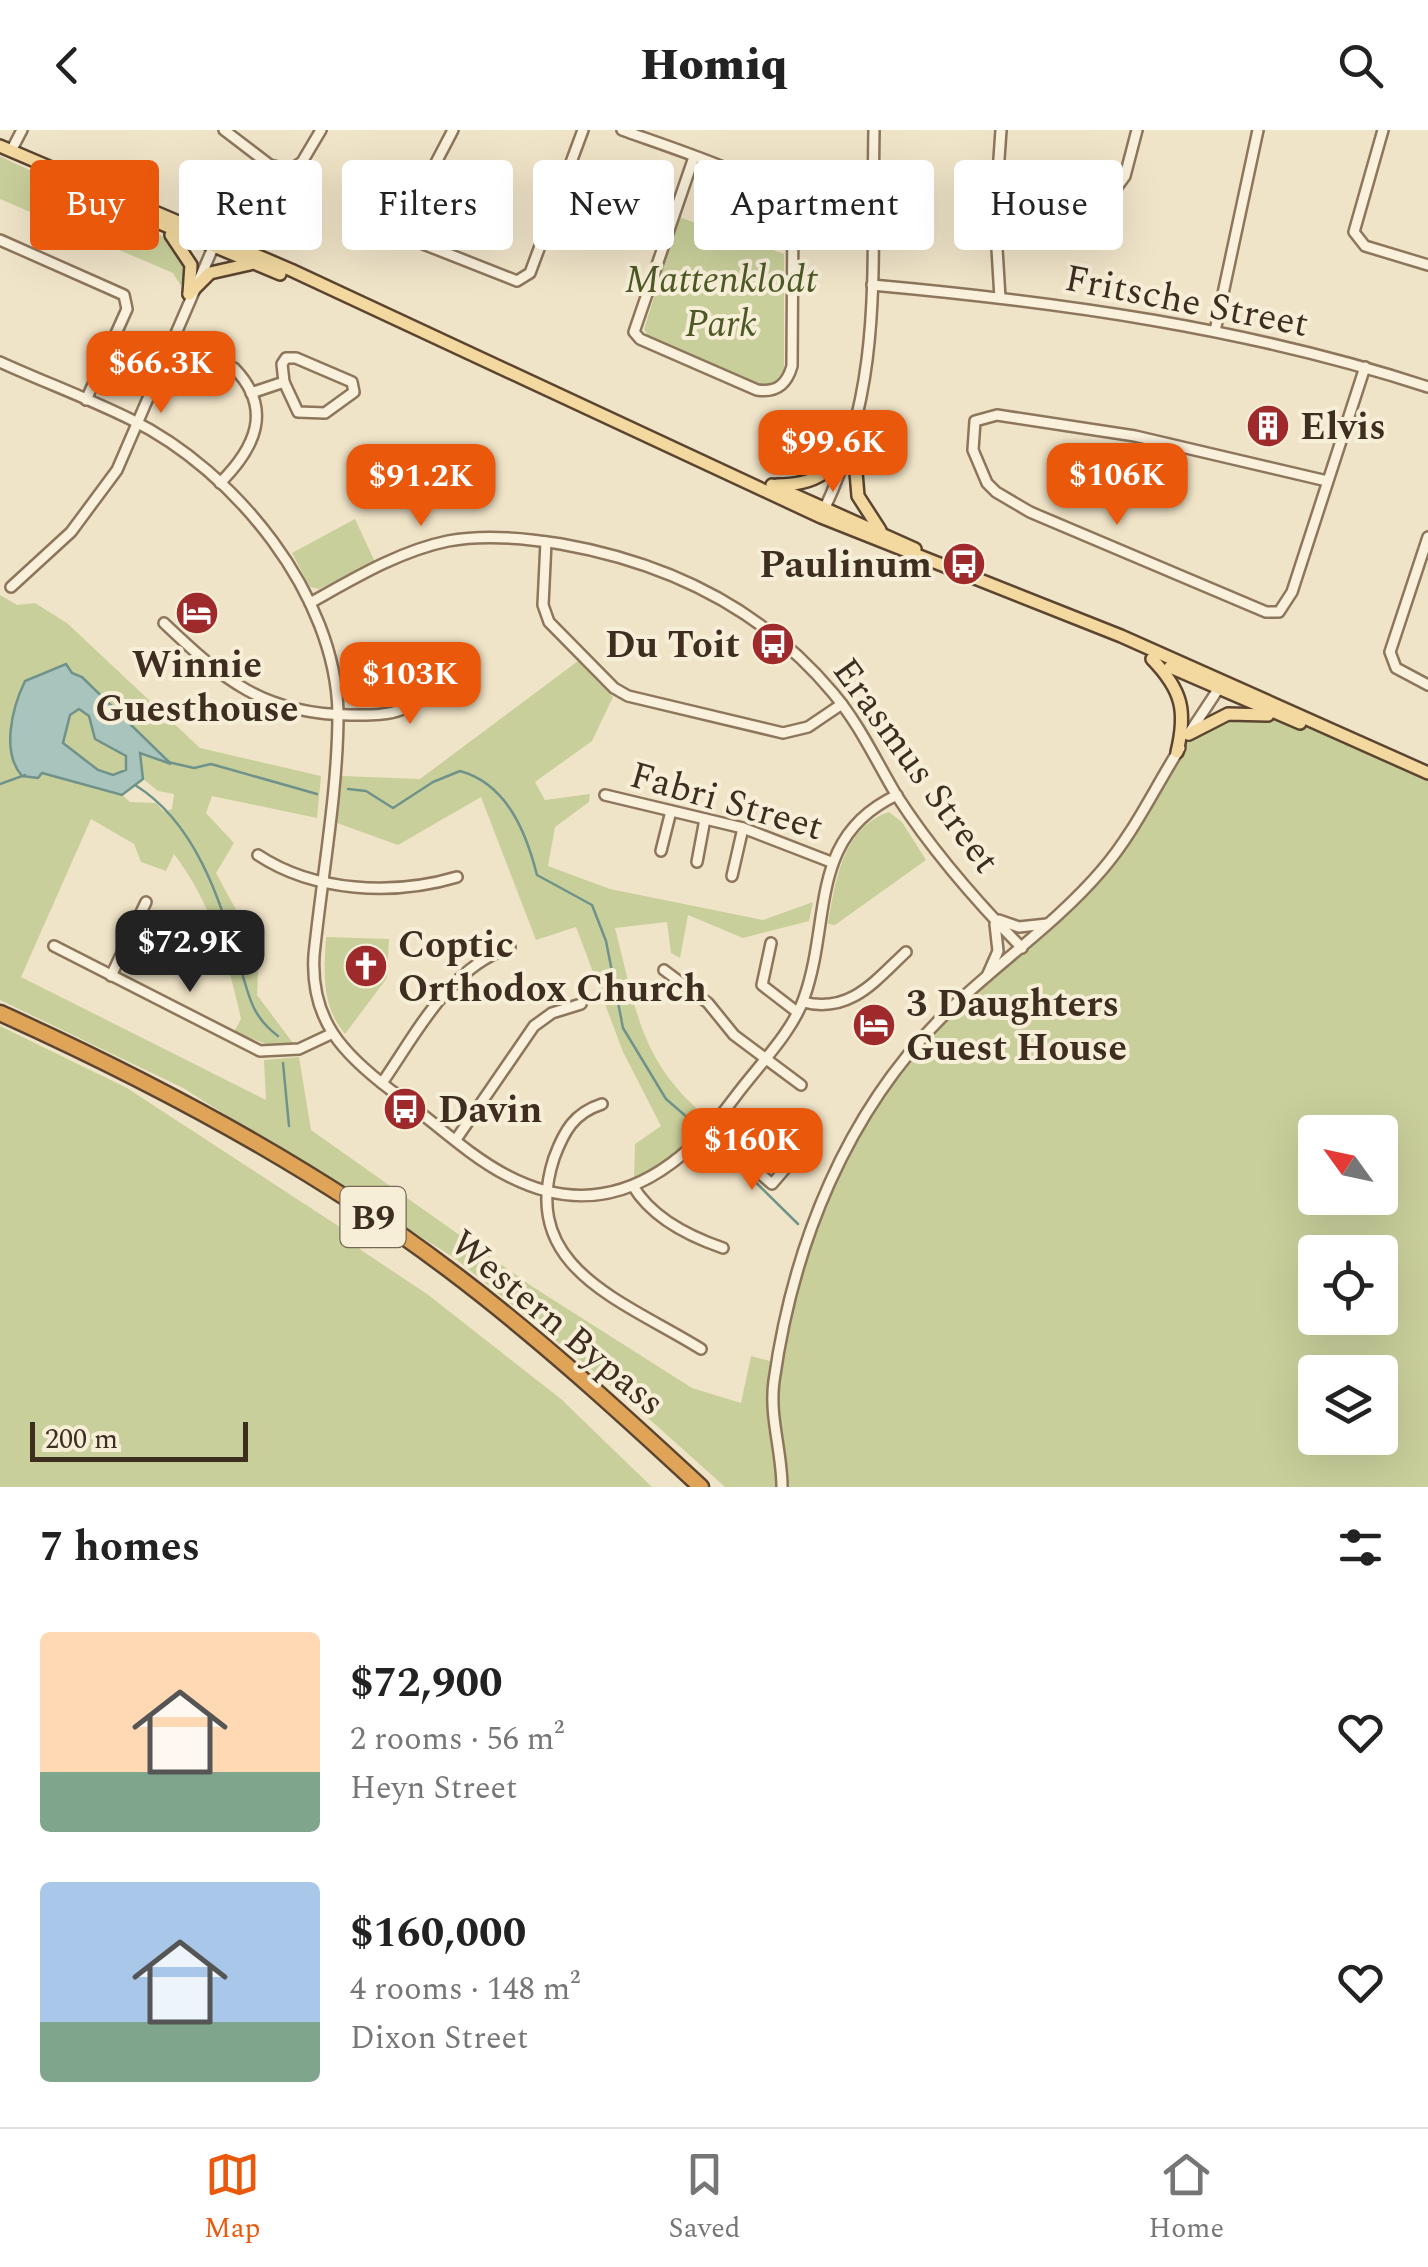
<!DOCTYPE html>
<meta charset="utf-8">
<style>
:root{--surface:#fff;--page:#f2f2f2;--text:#222;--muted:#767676;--line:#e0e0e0;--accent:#ea580c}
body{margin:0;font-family:Spectral,serif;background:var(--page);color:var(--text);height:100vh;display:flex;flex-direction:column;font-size:38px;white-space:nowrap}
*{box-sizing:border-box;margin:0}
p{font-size:32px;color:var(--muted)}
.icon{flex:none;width:55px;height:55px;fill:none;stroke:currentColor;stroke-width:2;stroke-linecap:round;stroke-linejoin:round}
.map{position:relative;height:1357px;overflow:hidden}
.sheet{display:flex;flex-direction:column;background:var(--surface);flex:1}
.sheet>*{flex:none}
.banner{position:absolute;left:30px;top:30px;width:1370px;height:90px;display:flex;gap:20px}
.needle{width:65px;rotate:303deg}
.controls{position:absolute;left:1298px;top:985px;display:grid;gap:20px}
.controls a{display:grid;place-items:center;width:100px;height:100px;border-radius:10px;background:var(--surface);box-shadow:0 10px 40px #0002;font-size:50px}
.scale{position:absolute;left:30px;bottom:25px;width:218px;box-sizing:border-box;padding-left:10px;border:5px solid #3d2e20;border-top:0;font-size:28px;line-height:35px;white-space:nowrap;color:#3d2e20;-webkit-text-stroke:8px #f7eed8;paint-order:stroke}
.price{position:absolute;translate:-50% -85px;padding:0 22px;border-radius:20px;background:var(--accent);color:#fff;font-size:32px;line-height:65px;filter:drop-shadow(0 2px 5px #0008)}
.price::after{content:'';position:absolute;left:50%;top:60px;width:30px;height:22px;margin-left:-15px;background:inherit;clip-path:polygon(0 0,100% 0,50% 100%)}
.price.selected{background:#222;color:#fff}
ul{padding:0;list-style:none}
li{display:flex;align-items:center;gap:30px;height:250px;padding:0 40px}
li span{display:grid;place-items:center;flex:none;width:280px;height:200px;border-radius:10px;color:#555}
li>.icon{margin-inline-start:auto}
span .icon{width:120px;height:120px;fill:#fffc;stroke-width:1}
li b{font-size:42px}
h2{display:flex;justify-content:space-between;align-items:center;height:120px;padding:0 40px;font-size:42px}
.pill{padding:0 35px;border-radius:10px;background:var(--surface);box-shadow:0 10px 40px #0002;font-size:35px;line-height:90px}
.pill.selected{background:var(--accent);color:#fff}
header{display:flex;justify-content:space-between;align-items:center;height:130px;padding:0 40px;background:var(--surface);font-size:45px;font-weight:800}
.dock{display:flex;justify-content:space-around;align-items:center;height:140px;border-top:2px solid var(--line);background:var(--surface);font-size:28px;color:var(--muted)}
.dock a{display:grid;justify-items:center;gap:5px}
.dock .selected{color:var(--accent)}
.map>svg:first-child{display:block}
.green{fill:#c9cf9b;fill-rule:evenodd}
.water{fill:#a9c4bc;stroke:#6f938a;stroke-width:2.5;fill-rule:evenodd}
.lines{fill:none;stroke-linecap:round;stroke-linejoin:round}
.stream{stroke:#6f938a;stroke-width:2.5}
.minor-casing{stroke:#8d765c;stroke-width:14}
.major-casing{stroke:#5b4430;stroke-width:16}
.highway-casing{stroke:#5b4430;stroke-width:19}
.minor{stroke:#faf1dc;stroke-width:9}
.major{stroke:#f3d9a0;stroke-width:11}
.highway{stroke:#e0a458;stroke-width:14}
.labels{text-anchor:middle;stroke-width:8;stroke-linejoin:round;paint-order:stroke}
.shield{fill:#f7eed8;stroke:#756857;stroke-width:2.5}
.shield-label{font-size:35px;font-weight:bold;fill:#3d2e20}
.park-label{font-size:38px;font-style:italic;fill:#4d5a26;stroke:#f7eed8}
.street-label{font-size:38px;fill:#3d2e20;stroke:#f7eed8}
.poi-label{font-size:38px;font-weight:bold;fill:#3d2e20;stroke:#f7eed8;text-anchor:start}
</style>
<header><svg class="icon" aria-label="back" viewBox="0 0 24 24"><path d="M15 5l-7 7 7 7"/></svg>Homiq<svg class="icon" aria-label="search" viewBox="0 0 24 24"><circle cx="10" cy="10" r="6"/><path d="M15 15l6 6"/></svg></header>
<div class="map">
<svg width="1428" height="1357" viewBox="0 0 1428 1357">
<rect width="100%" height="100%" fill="#f0e4c8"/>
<!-- green -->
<g class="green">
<path d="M0 26C37 45 146 88 170 113 183 127 187 140 181 156L173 143 0 69Z"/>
<polygon points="679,87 784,124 784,253 760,257 649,208 644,199"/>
<polygon points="355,389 375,432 319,459 310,457 292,423"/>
<path d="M0 465 17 475 35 473 67 493 200 618 321 646 317 688 212 666 206 683 234 713 216 743 259 822 257 865 293 913 277 918 234 902 241 889C228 829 211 773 174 724L166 741 141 732 134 714 91 689 21 847 266 970 264 930 299 927 311 1000 533 1157 692 1258 741 1273 751 1226 770 1231 767 1289 777 1357H725L620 1263 456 1129 183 958 0 870ZM72 543 82 547 168 631 139 622 143 649 158 661 174 664 172 679 164 682 156 673 130 672 122 665 41 643Z"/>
<path d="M578 531 613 567 592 611 535 652 545 670 590 664 589 672 555 697 548 736 610 759 763 790 813 772 809 791 743 808 688 785 680 828 671 823 667 792 615 798C636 879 640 933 708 988L690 1013 634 1050 635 1014 661 996 623 922 576 797 536 810 481 667 398 715 337 693 342 646 420 649Z"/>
<polygon points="79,579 89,586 95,609 126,626 126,639 113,645 98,640 63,613 70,585"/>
<path d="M1228 584 1287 588 1428 643V1357H782L773 1271 802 1120 865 987 919 912 1101 742 1189 604ZM1315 1002H1380V1068H1315ZM1315 1122H1380V1188H1315ZM1315 1242H1380V1308H1315Z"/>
<path d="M889 682 902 692 926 730 835 795 828 794C835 754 842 697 889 682Z"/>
<path d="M326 807 389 809 387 848 345 904C321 875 324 843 326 807Z"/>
<polygon points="0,896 127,958 346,1101 361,1120 427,1164 561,1269 652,1357 0,1357"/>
</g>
<!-- water -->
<path class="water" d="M66 534 72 543 82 547 171 634 140 623 143 649 122 665 42 643 38 648 22 646C1 622 12 578 25 551ZM79 579 89 586 95 609 126 626V640L113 645 98 640 63 613 70 585Z"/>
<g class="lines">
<!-- stream -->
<g class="stream">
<polyline points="168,632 194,638 211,634 317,664"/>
<polyline points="0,654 25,645"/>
<path d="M135 655C195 692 219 767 239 833 249 864 250 885 278 906"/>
<path d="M348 659 366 661 393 678 433 652 460 641C507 654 526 702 537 745L592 775 606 811 623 898 666 969 695 994"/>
<polyline points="283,933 289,996"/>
<polyline points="711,1008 798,1094"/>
</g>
<!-- minor casing -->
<g class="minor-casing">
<g id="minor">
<polyline points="224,0 270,35 290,40 302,32 321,0"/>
<polyline points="453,0 406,90 405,101 413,110 517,151 530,143 583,0"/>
<path d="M622 0C657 13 774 50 793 76L792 236C787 254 777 263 757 260L640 209 634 202 694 27"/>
<polyline points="1383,0 1354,102 1365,116 1428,135"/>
<polyline points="11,21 22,0"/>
<polyline points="996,50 1114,61 1125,46 1137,0"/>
<polyline points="0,110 124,165 127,179 86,270"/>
<path d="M872 155C1060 172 1248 198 1428 257"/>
<polyline points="1000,168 995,86 1001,0"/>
<polyline points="1215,201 1258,0"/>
<polygon points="286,228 296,228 352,252 354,262 325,283 298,282 284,252 282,234"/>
<path d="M0 232C44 252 90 269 132 290 235 341 336 465 338 583 338 662 322 746 314 825 310 890 343 924 392 961 430 988 467 1025 508 1046 604 1096 679 1043 735 967 757 937 792 903 804 868 832 790 807 707 897 665"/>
<polyline points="251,263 284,252"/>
<polyline points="1327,351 1135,306 997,285 975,291 973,320 987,353 996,362 1030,382 1266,482 1279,482 1292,462 1365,237"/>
<path d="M220 353C255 318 274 279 234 238"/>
<path d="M822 384C885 254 871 139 874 0"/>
<polyline points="1428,407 1390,522 1396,538 1428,555"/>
<polyline points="546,412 543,475 549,492 614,558 628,566 783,603 808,597 842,574"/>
<polyline points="11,457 71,402 117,340 215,113"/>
<path d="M310 473C353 449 399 421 448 411 485 404 525 408 561 414 669 433 762 478 833 563 860 595 876 631 897 666 933 722 976 771 1022 818"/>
<path d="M164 493C224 550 263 584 350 585 368 585 386 586 403 579 424 570 442 555 461 542"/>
<polyline points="1188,605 1221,555"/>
<polyline points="605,665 743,698 831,732"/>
<polyline points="661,721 671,681"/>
<path d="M258 725C314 762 393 766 457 747"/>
<polyline points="697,732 705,689"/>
<polyline points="732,746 743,698"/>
<polyline points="999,790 1019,797 1047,794"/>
<polyline points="771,813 762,855 797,882"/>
<polyline points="54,816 260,921 299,919 331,904"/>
<polyline points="664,840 708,873 734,905 801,955"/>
<polyline points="111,846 146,772"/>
<polyline points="987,846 998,821 995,794"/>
<path d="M803 872C850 884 875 851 906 822"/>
<path d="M382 953C418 901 448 839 510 817"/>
<path d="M602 974C574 983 564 1001 554 1028 518 1138 624 1171 701 1219"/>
<polyline points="710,1001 772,1054 791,1032"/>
<polyline points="457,1008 534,896 552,883 581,874"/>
<path d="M633 1056C652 1088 688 1106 723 1118"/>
<path d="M782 1357C782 1321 769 1287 774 1251 793 1115 846 982 945 884 996 834 1056 794 1102 740 1134 703 1154 659 1180 618"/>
</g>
</g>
<!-- major casing -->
<g class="major-casing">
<g id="major">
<polyline points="0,16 291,140 821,387 1121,506 1428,643"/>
<polyline points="117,75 280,144"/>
<polyline points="171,105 191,135 189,164"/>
<polyline points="189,164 210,143 250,134"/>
<polyline points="853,307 858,366 880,400"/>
<polyline points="772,355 915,419"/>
<path d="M777 355C817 355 833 341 853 308"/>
<path d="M1152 529C1182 560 1187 581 1177 622"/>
<polyline points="1170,537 1300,593"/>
<polyline points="1189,604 1228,584 1268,585"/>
</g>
</g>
<!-- highway casing -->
<g class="highway-casing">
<path id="highway" d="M0 883C155 953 312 1036 448 1139 537 1206 619 1281 701 1357"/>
</g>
<!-- minor -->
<use href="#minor" class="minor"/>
<!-- major -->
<use href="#major" class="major"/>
<!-- highway -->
<use href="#highway" class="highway"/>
</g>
<!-- icons -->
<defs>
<g id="building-disc" transform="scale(2.25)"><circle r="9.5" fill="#9e2a2b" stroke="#f7eed8"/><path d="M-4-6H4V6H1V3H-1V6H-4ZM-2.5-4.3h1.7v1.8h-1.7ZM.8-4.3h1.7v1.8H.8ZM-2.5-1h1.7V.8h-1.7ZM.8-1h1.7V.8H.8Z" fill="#fff"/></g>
<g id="bus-disc" transform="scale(2.25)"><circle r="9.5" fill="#9e2a2b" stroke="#f7eed8"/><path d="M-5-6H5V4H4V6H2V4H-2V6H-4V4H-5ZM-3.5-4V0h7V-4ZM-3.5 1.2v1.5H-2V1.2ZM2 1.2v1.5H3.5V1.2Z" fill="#fff"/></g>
<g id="hotel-disc" transform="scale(2.25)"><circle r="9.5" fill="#9e2a2b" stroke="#f7eed8"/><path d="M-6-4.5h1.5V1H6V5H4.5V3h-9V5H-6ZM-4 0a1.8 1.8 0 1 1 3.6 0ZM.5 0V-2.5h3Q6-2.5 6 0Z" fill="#fff"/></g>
<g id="church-disc" transform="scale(2.25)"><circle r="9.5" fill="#9e2a2b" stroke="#f7eed8"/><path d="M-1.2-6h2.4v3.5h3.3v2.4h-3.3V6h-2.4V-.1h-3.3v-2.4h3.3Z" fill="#fff"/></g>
</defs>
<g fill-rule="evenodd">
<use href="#building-disc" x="1268" y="296"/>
<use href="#bus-disc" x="964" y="434"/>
<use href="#hotel-disc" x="197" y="483"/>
<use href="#bus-disc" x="773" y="514"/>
<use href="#church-disc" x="366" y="836"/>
<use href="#hotel-disc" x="874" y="895"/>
<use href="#bus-disc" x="405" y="979"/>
</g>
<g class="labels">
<!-- shield labels -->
<rect class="shield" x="340.5" y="1057" width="65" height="60" rx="8"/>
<g class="shield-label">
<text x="373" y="1099">B9</text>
</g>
<!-- park labels -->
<g class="park-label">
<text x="721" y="162">Mattenklodt<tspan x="721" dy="44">Park</tspan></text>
</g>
<!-- street labels -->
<g class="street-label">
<text transform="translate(1187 170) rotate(11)" y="13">Fritsche Street</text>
<text transform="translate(917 635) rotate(54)" y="13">Erasmus Street</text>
<text transform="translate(727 670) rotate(16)" y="13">Fabri Street</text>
<text transform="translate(558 1192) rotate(40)" y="13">Western Bypass</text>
</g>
<!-- poi labels -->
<g class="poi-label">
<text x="1300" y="309">Elvis</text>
<text x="932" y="447" text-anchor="end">Paulinum</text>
<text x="740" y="527" text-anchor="end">Du Toit</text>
<text x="197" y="547" text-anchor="middle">Winnie<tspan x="197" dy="44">Guesthouse</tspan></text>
<text x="398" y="827">Coptic<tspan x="398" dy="44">Orthodox Church</tspan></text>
<text x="906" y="886">3 Daughters<tspan x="906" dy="44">Guest House</tspan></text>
<text x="438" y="992">Davin</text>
</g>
</g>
</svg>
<div class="controls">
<a><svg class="needle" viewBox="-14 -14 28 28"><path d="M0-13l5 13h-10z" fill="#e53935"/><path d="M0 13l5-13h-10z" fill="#767676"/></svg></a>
<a><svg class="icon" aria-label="locate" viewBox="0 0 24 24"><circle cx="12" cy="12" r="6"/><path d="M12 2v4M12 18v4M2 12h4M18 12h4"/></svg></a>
<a><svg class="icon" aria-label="layers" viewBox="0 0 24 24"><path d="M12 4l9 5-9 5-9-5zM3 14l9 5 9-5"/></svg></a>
</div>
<div class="scale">200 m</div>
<b class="price" style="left:161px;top:286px">$66.3K</b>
<b class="price" style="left:833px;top:365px">$99.6K</b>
<b class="price" style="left:1117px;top:398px">$106K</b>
<b class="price" style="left:421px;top:399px">$91.2K</b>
<b class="price" style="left:410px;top:597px">$103K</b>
<b class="price selected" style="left:190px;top:865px">$72.9K</b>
<b class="price" style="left:752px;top:1063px">$160K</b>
<div class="banner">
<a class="pill selected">Buy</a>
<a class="pill">Rent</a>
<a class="pill">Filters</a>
<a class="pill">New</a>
<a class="pill">Apartment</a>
<a class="pill">House</a>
</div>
</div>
<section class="sheet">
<h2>7 homes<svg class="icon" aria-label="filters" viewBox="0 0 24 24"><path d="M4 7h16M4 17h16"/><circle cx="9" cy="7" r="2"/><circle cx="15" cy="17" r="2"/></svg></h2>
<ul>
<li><span style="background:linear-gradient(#ffd9b3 70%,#7fa58c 0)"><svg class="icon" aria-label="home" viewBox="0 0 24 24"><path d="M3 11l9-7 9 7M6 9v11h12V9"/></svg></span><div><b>$72,900</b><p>2 rooms · 56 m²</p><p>Heyn Street</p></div><svg class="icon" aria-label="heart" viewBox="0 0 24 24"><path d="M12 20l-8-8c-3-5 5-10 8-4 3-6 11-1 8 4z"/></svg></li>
<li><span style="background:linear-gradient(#a9c7e8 70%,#7fa58c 0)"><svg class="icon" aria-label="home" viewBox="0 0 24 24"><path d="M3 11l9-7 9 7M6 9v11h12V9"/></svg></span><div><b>$160,000</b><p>4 rooms · 148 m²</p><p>Dixon Street</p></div><svg class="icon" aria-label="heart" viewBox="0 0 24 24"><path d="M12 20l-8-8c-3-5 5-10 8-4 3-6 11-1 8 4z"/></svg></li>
</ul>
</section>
<nav class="dock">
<a class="selected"><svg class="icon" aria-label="map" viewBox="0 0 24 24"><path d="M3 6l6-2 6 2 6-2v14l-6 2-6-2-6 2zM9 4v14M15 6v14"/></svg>Map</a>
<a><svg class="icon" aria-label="saved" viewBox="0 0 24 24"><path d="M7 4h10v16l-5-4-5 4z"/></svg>Saved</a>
<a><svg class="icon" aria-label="home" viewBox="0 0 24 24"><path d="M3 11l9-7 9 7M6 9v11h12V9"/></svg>Home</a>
</nav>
